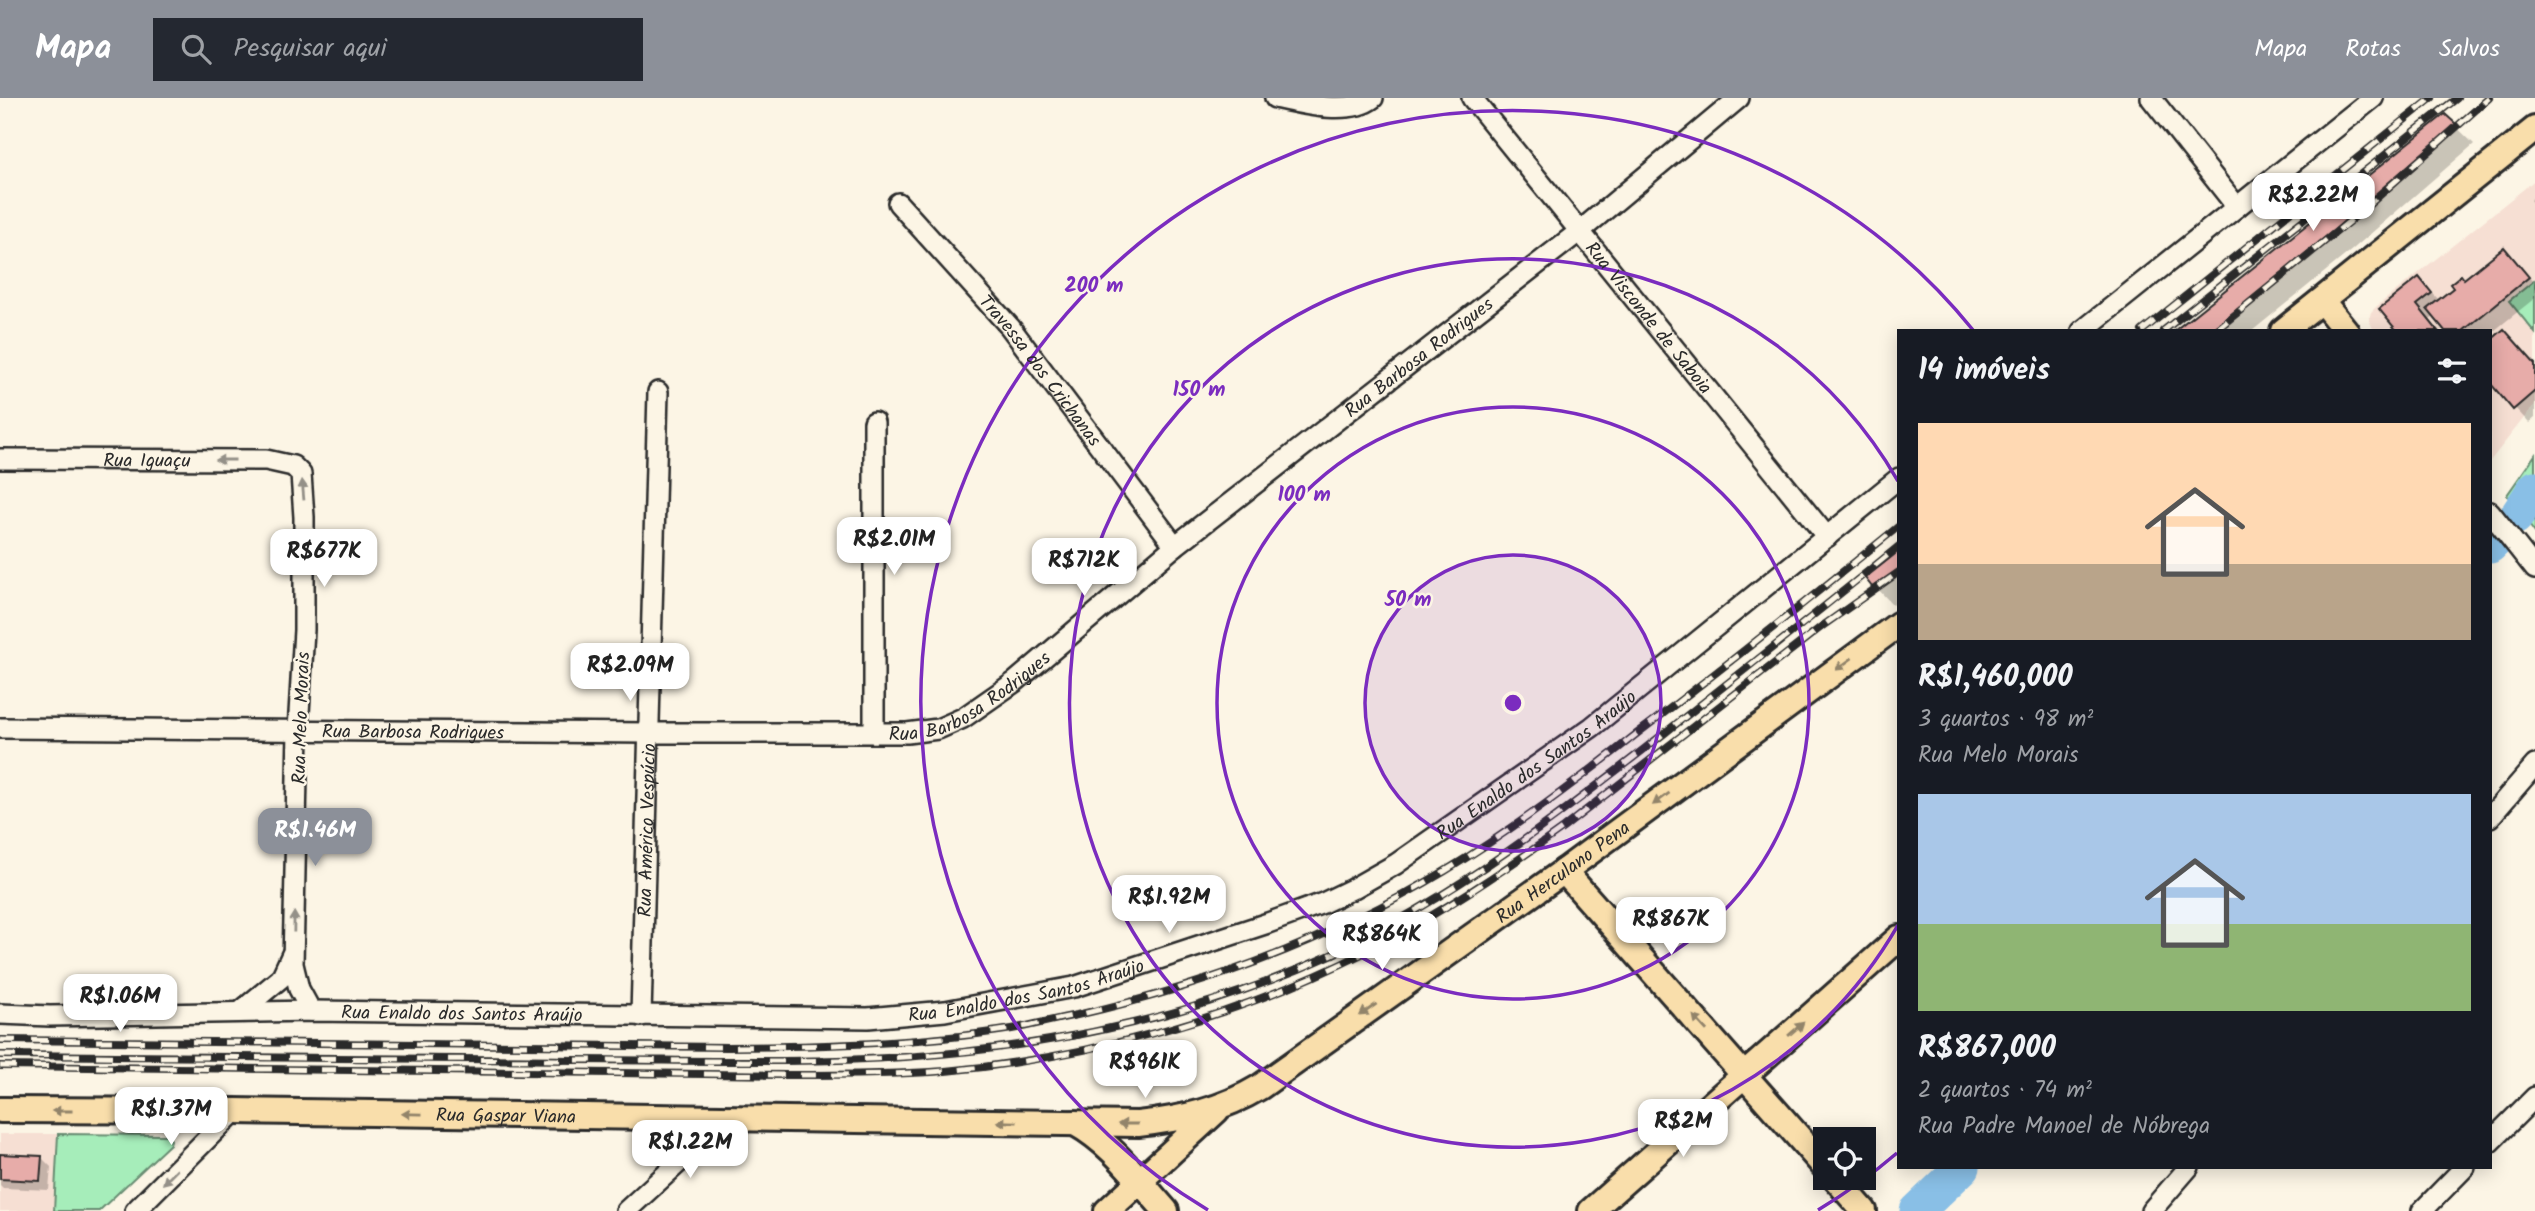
<!DOCTYPE html>
<html lang="pt">
<meta charset="utf-8">
<style>
:root{--surface:#171b24;--page:#242831;--text:#f1f3f6;--muted:#9ea1a6;--accent:#8c9099}
body{margin:0;font-family:Kalam,sans-serif;background:var(--page);color:var(--text);height:100vh;display:flex;flex-direction:column;font-size:26px;white-space:nowrap}
*{box-sizing:border-box;margin:0}
p{font-size:23px;color:var(--muted)}
.icon{flex:none;width:38px;height:38px;fill:none;stroke:currentColor;stroke-width:2;stroke-linecap:round;stroke-linejoin:round}
.map{position:relative;flex:1;overflow:hidden}
.panel{position:absolute;left:1897px;top:231px;width:595px;height:840px;display:flex;flex-direction:column;background:var(--surface);border-radius:0px;box-shadow:0 4px 18px #0003}
.panel>*{flex:none}
.fabs{position:absolute;left:1813px;top:1029px;display:grid;gap:14px}
.fabs a{display:grid;place-items:center;width:63px;height:63px;border-radius:0px;background:var(--surface);box-shadow:0 4px 18px #0003;font-size:35px}
.price{position:absolute;translate:-50% -60px;padding:0 16px;border-radius:14px;background:#fff;color:#222;font-size:23px;line-height:46px;filter:drop-shadow(0 2px 4px #0008)}
.price::after{content:'';position:absolute;left:50%;top:42px;width:21px;height:16px;margin-left:-10px;background:inherit;clip-path:polygon(0 0,100% 0,50% 100%)}
.price.selected{background:var(--accent);color:#fff}
ul{padding:0;list-style:none}
li{display:grid;align-content:center;gap:14px;height:371px;padding:0 21px}
li span{display:grid;place-items:center;height:217px;border-radius:0px;color:#555}
li>.icon{margin-inline-start:auto}
span .icon{width:126px;height:126px;fill:#fffc;stroke-width:1}
li b{font-size:30px}
h2{display:flex;justify-content:space-between;align-items:center;height:84px;padding:0 21px;font-size:30px}
header{display:flex;align-items:center;gap:42px;box-sizing:border-box;height:98px;padding:0 35px;background:var(--accent);color:#fff}
header strong{font-size:33px}
nav{display:flex;gap:38px;margin-inline-start:auto;font-size:24px}
.search{width:490px;height:63px;background:var(--page);display:flex;align-items:center;gap:18px;box-sizing:border-box;padding:0 24px;border-radius:0px;color:var(--muted);font-size:26px}
.map>svg:first-child{display:block}
.built{fill:#f6dfd3}
.green{fill:#a6edba;stroke:#688c72;stroke-width:2}
.shadow{fill:#0003}
.lines{fill:none;stroke-linecap:round;stroke-linejoin:round}
.river{stroke:#89bfe6;stroke-width:35}
.building{fill:#e7aca9;stroke:#2b2b2b;stroke-width:2}
.minor-casing{stroke:#2b2b2b;stroke-width:24}
.major-casing{stroke:#2b2b2b;stroke-width:30}
.minor{stroke:#fcf5e5;stroke-width:19}
.major{stroke:#f9deab;stroke-width:24}
.rail-casing{stroke:#2b2b2b;stroke-width:8}
.rail{stroke:#fcf5e5;stroke-width:5;stroke-dasharray:16;stroke-linecap:butt}
.oneway{fill:#949088}
.oneway2{fill:#92846b}
.ring{fill:none;stroke:#7b2cbf;stroke-width:3.5}
.labels{text-anchor:middle;stroke-width:5;stroke-linejoin:round;paint-order:stroke}
.street-label{font-size:19px;fill:#2b2b2b;stroke:#fcf5e5}
.centre{fill:#7b2cbf;stroke:#fcf5e5;stroke-width:3.5}
.ring-label{font-size:21px;text-anchor:middle;font-weight:bold;fill:#7b2cbf;stroke:#fcf5e5;stroke-width:5;stroke-linejoin:round;paint-order:stroke}
</style>
<header>
<strong>Mapa</strong>
<div class="search"><svg class="icon" aria-label="search" viewBox="0 0 24 24"><circle cx="10" cy="10" r="6"/><path d="M15 15l6 6"/></svg>Pesquisar aqui</div>
<nav><a>Mapa</a><a>Rotas</a><a>Salvos</a></nav>
</header>
<div class="map">
<svg width="2535" height="1113" viewBox="0 0 2535 1113">
<rect width="100%" height="100%" fill="#fcf5e5"/>
<filter id="ink" filterUnits="userSpaceOnUse"><feTurbulence type="fractalNoise" baseFrequency=".0143" numOctaves="2"/><feDisplacementMap in="SourceGraphic" scale="14" xChannelSelector="R" yChannelSelector="G"/><feConvolveMatrix kernelMatrix="1 2 1 2 8 2 1 2 1" color-interpolation-filters="sRGB"/></filter>
<g filter="url(#ink)">
<!-- built -->
<g class="built">
<polygon points="2535,82 2535,306 2490,363 2490,233 2374,233 2369,222 2371,214 2377,208"/>
<polygon points="0,1036 58,1036 54,1113 0,1113"/>
</g>
<!-- green -->
<g class="green">
<polygon points="2535,182 2535,235 2509,203"/>
<polygon points="2535,357 2535,435 2507,397"/>
<polygon points="58,1036 168,1037 171,1042 170,1046 99,1113 54,1113"/>
</g>
<!-- shadow -->
<g class="shadow">
<polygon points="2445,18 2474,46 2353,151 2252,233 2176,233"/>
<polygon points="2535,98 2535,108 2530,102"/>
<polygon points="2504,151 2535,186 2535,200 2490,236 2490,233 2447,233 2435,218 2430,222 2439,233 2399,233 2419,181 2440,203"/>
<polygon points="2535,267 2535,320 2529,325 2515,310"/>
<polygon points="1899,455 1899,503 1893,507 1874,487"/>
<polygon points="0,1057 41,1059 51,1069 49,1092 3,1090 0,1087"/>
</g>
<g class="lines">
<!-- river -->
<g class="river">
<polyline points="2516,419 2535,390"/>
<polyline points="2490,448 2495,443"/>
<polyline points="1917,1113 1963,1069"/>
</g>
</g>
<!-- building -->
<g class="building">
<polygon points="2445,16 2456,26 2334,132 2211,233 2174,233"/>
<polygon points="2504,149 2529,179 2463,233 2445,233 2427,211 2453,190 2450,186 2461,177 2464,181"/>
<polygon points="2419,179 2432,195 2417,207 2438,233 2397,233 2379,211"/>
<polygon points="2504,231 2535,266 2535,293 2513,312 2490,285 2490,243"/>
<polygon points="1899,453 1899,471 1872,489 1865,480"/>
<polygon points="0,1056 42,1058 40,1083 0,1081"/>
</g>
<g class="lines">
<!-- minor casing -->
<g class="minor-casing">
<g id="minor">
<path d="M1275 0C1302 6 1350 18 1373 0"/>
<path id="s1" d="M1472 0 1827 439"/>
<polyline points="2151,0 2237,109"/>
<path id="s2" d="M898 105 1010 229 1175 448"/>
<polyline points="2082,233 2373,0"/>
<polyline points="874,324 874,635"/>
<path id="s3" d="M0 361 266 362 293 368 301 376 304 419V532L298 632 293 866 299 891 311 913"/>
<polyline points="2490,414 2535,471"/>
<path id="s4" d="M0 630 649 635H907L938 631 963 620 1016 583 1175 448 1580 133 1739 0"/>
<polyline points="2490,719 2535,667"/>
<polyline points="240,914 281,880 292,856"/>
<path id="s5" d="M0 916 50 918 311 913 868 920 945 913 1074 889 1268 825 1323 805 1352 791 1396 766 1592 629 1899 380"/>
<path id="s6" d="M641 918 658 294"/>
<polyline points="2490,1044 2535,999"/>
<polyline points="135,1113 235,1013"/>
<polyline points="626,1113 726,1021"/>
<polyline points="2151,1113 2189,1069"/>
<polyline points="2422,1113 2465,1069"/>
</g>
</g>
<!-- major casing -->
<g class="major-casing">
<g id="major">
<polyline points="2322,203 2346,233"/>
<polyline points="2283,233 2535,31"/>
<polyline points="1564,773 1825,1069"/>
<path id="s7" d="M0 1012 235 1013 1138 1026C1182 1021 1222 1012 1260 989L1564 773 1899 526"/>
<path d="M1075 1025C1113 1046 1137 1081 1166 1113"/>
<polyline points="1835,1080 1864,1113"/>
<polyline points="1107,1113 1216,1013"/>
<polyline points="1591,1113 1899,840"/>
</g>
</g>
<!-- minor -->
<use href="#minor" class="minor"/>
<!-- major -->
<use href="#major" class="major"/>
<!-- rail casing -->
<g class="rail-casing">
<g id="rail">
<polyline points="2142,233 2432,0"/>
<polyline points="2163,233 2457,0"/>
<polyline points="2215,233 2362,113 2489,0"/>
<path d="M0 942 728 949C823 948 918 946 1012 931 1034 927 1055 921 1077 917 1206 888 1332 841 1445 773 1513 732 1577 683 1639 634 1727 567 1813 498 1899 428"/>
<path d="M0 957C192 959 384 961 576 962 685 962 796 966 905 959 1052 949 1199 918 1333 856 1455 799 1560 717 1666 634 1744 572 1822 511 1899 448"/>
<path d="M0 968 786 977C839 977 892 977 945 973 1089 960 1237 919 1366 854 1435 819 1501 775 1563 730L1821 529 1899 474"/>
</g>
</g>
<!-- rail -->
<use href="#rail" class="rail"/>
</g>
<!-- one-way arrows -->
<defs><path id="oneway-solid" d="M-6-.8H1V-3.2L6.5 0L1 3.2V.8H-6Z" transform="scale(1.75)"/></defs>
<g class="oneway">
<use href="#oneway-solid" transform="translate(225 362) rotate(-180)"/>
<use href="#oneway-solid" transform="translate(303 392) rotate(-95)"/>
<use href="#oneway-solid" transform="translate(294 824) rotate(-89)"/>
<use href="#oneway-solid" transform="translate(170 1079) rotate(135)"/>
</g>
<g class="oneway2">
<use href="#oneway-solid" transform="translate(1844 566) rotate(144)"/>
<use href="#oneway-solid" transform="translate(1661 701) rotate(144)"/>
<use href="#oneway-solid" transform="translate(1368 912) rotate(145)"/>
<use href="#oneway-solid" transform="translate(1700 925) rotate(-132)"/>
<use href="#oneway-solid" transform="translate(1796 931) rotate(-41)"/>
<use href="#oneway-solid" transform="translate(62 1013) rotate(-180)"/>
<use href="#oneway-solid" transform="translate(412 1016) rotate(-179)"/>
<use href="#oneway-solid" transform="translate(1007 1024) rotate(-179)"/>
<use href="#oneway-solid" transform="translate(1128 1026) rotate(-180)"/>
</g>
</g>
<!-- distance rings -->
<circle cx="1513" cy="605" r="148" fill="#7b2cbf" fill-opacity=".12"/>
<g class="ring">
<circle cx="1513" cy="605" r="148"/>
<circle cx="1513" cy="605" r="296"/>
<path d="M1898 827A444 444 0 1 1 1898 383"/>
<path d="M1897 1055A592 592 0 0 1 1818 1112M1208 1112A592 592 0 1 1 1973 232"/>
</g>
<g class="labels">
<!-- street labels -->
<g class="street-label">
<text dy="7" stroke="none"><textPath href="#s1" startOffset="282">Rua Visconde de Saboia</textPath></text>
<text dy="7" stroke="none"><textPath href="#s4" startOffset="1547">Rua Barbosa Rodrigues</textPath></text>
<text dy="7" stroke="none"><textPath href="#s2" startOffset="220">Travessa dos Crichanas</textPath></text>
<text dy="7" stroke="none"><textPath href="#s3" startOffset="147">Rua Iguaçu</textPath></text>
<text dy="7" stroke="none"><textPath href="#s4" startOffset="980">Rua Barbosa Rodrigues</textPath></text>
<text transform="translate(300 620) rotate(-88)" y="7">Rua Melo Morais</text>
<text dy="7" stroke="none"><textPath href="#s4" startOffset="413">Rua Barbosa Rodrigues</textPath></text>
<text dy="7" stroke="none"><textPath href="#s5" startOffset="1594">Rua Enaldo dos Santos Araújo</textPath></text>
<text dy="7" stroke="none"><textPath href="#s6" startOffset="186">Rua Américo Vespúcio</textPath></text>
<text dy="7" stroke="none"><textPath href="#s7" startOffset="1638">Rua Herculano Pena</textPath></text>
<text dy="7" stroke="none"><textPath href="#s5" startOffset="1029">Rua Enaldo dos Santos Araújo</textPath></text>
<text dy="7" stroke="none"><textPath href="#s5" startOffset="462">Rua Enaldo dos Santos Araújo</textPath></text>
<text dy="7" stroke="none"><textPath href="#s7" startOffset="506">Rua Gaspar Viana</textPath></text>
</g>
</g>
<circle cx="1513" cy="605" r="10" class="centre"/>
<g class="ring-label">
<text x="1094" y="194">200 m</text>
<text x="1199" y="298">150 m</text>
<text x="1304" y="403">100 m</text>
<text x="1408" y="508">50 m</text>
</g>
</svg>
<div class="fabs">
<a><svg class="icon" aria-label="locate" viewBox="0 0 24 24"><circle cx="12" cy="12" r="6"/><path d="M12 2v4M12 18v4M2 12h4M18 12h4"/></svg></a>
</div>
<b class="price" style="left:2313px;top:135px">R$2.22M</b>
<b class="price" style="left:894px;top:479px">R$2.01M</b>
<b class="price" style="left:324px;top:491px">R$677K</b>
<b class="price" style="left:1084px;top:500px">R$712K</b>
<b class="price" style="left:630px;top:605px">R$2.09M</b>
<b class="price selected" style="left:315px;top:770px">R$1.46M</b>
<b class="price" style="left:1169px;top:837px">R$1.92M</b>
<b class="price" style="left:1671px;top:859px">R$867K</b>
<b class="price" style="left:1382px;top:874px">R$864K</b>
<b class="price" style="left:120px;top:936px">R$1.06M</b>
<b class="price" style="left:1145px;top:1002px">R$961K</b>
<b class="price" style="left:171px;top:1049px">R$1.37M</b>
<b class="price" style="left:1683px;top:1061px">R$2M</b>
<b class="price" style="left:690px;top:1082px">R$1.22M</b>
<section class="panel">
<h2>14 imóveis<svg class="icon" aria-label="filters" viewBox="0 0 24 24"><path d="M4 7h16M4 17h16"/><circle cx="9" cy="7" r="2"/><circle cx="15" cy="17" r="2"/></svg></h2>
<ul>
<li><span style="background:linear-gradient(#ffd9b3 65%,#b9a48a 0)"><svg class="icon" aria-label="home" viewBox="0 0 24 24"><path d="M3 11l9-7 9 7M6 9v11h12V9"/></svg></span><div><b>R$1,460,000</b><p>3 quartos · 98 m²</p><p>Rua Melo Morais</p></div></li>
<li><span style="background:linear-gradient(#a9c7e8 60%,#8fb573 0)"><svg class="icon" aria-label="home" viewBox="0 0 24 24"><path d="M3 11l9-7 9 7M6 9v11h12V9"/></svg></span><div><b>R$867,000</b><p>2 quartos · 74 m²</p><p>Rua Padre Manoel de Nóbrega</p></div></li>
</ul>
</section>
</div>
